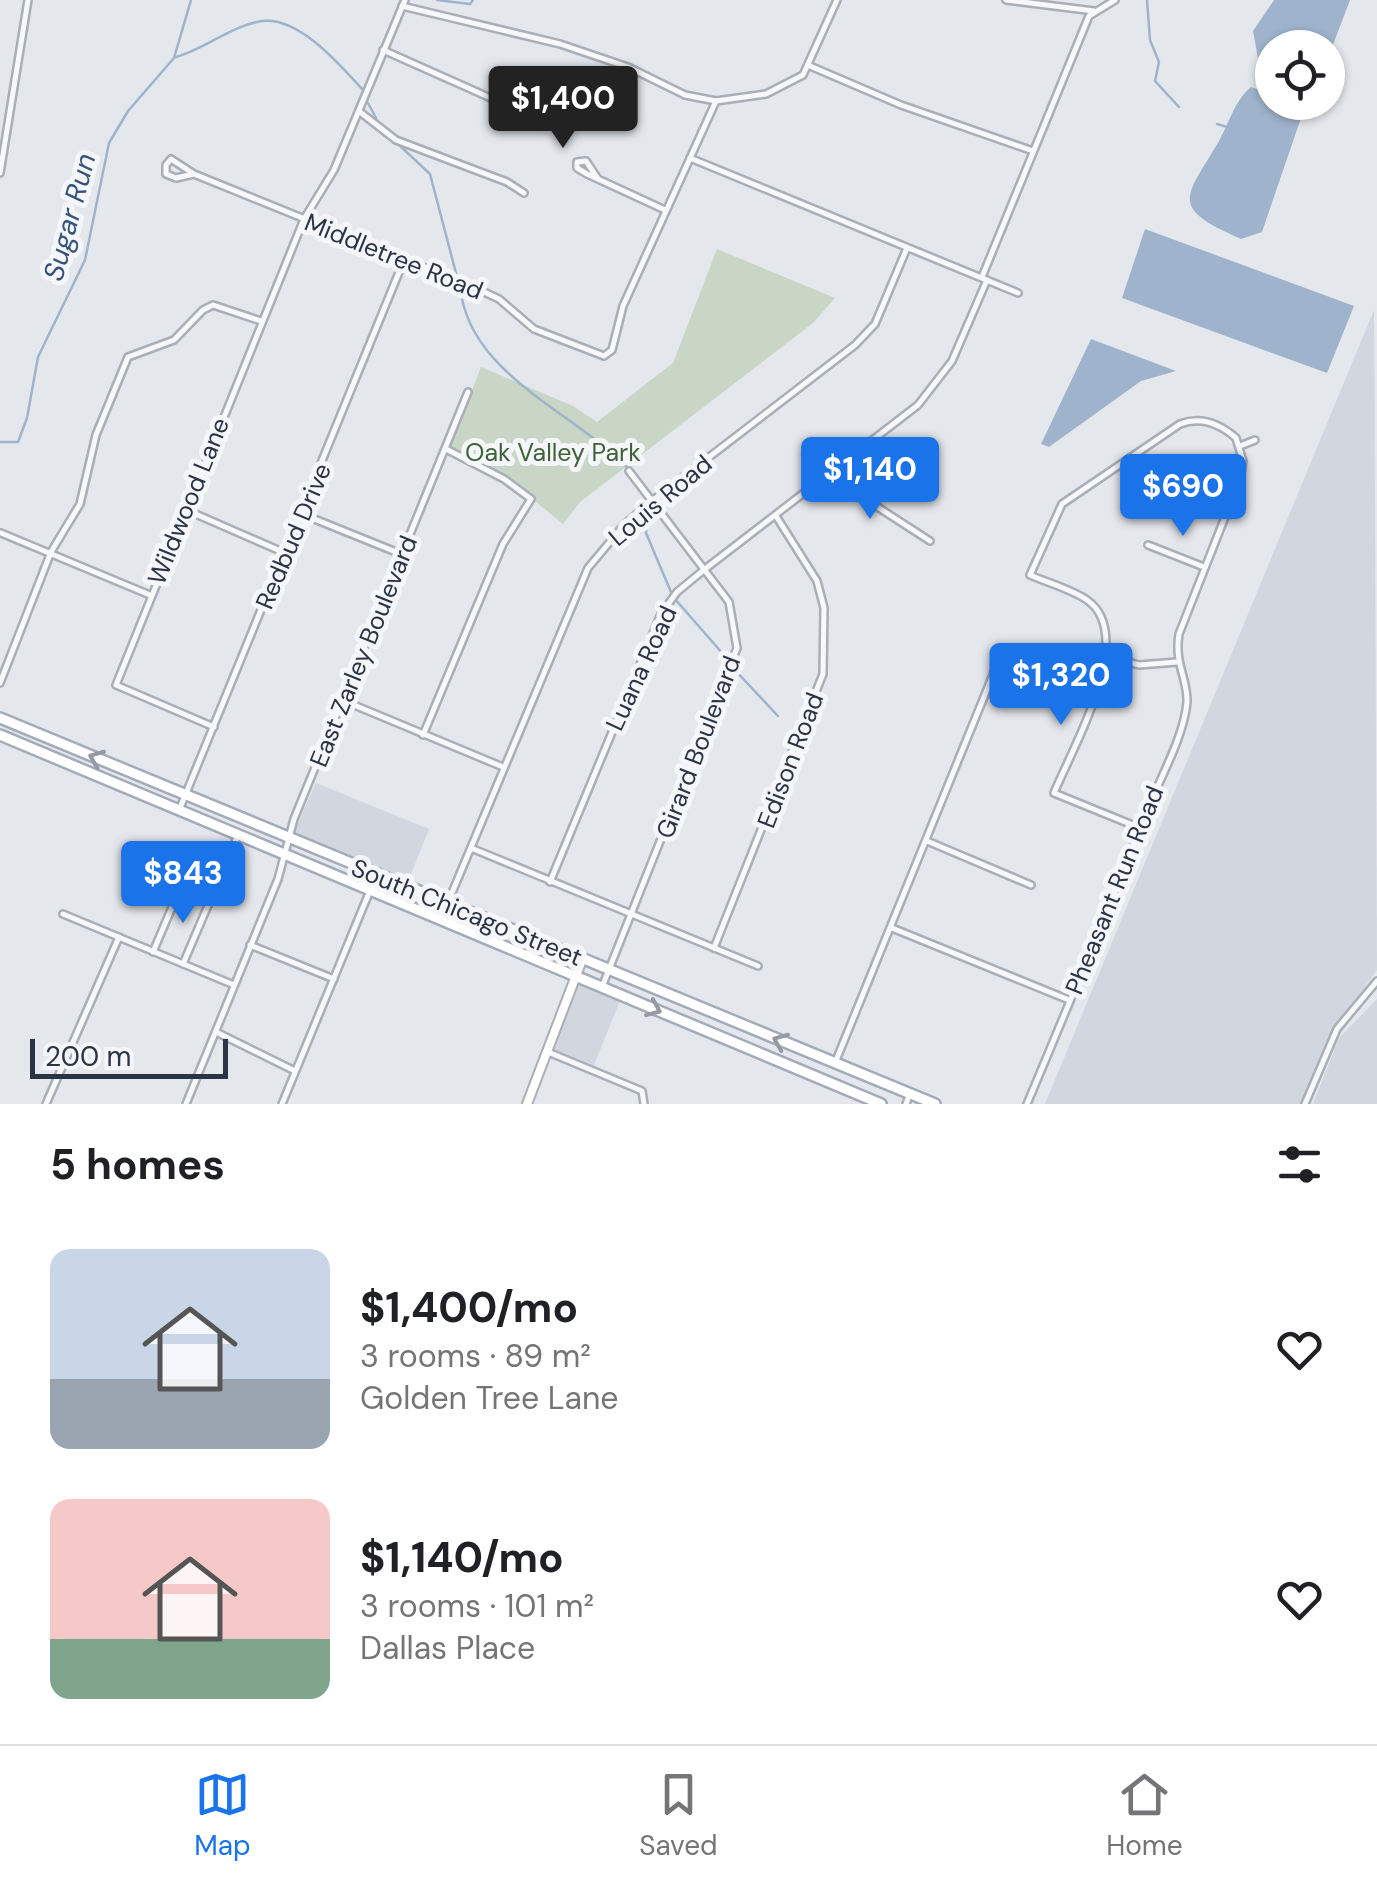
<!DOCTYPE html>
<meta charset="utf-8">
<style>
:root{--surface:#fff;--page:#f2f2f2;--text:#202124;--muted:#757577;--line:#e0e0e0;--accent:#1a73e8}
body{margin:0;font-family:"DM Sans",sans-serif;background:var(--page);color:var(--text);height:100vh;display:flex;flex-direction:column;font-size:38px;white-space:nowrap}
*{box-sizing:border-box;margin:0}
p{font-size:32px;color:var(--muted)}
.icon{flex:none;width:55px;height:55px;fill:none;stroke:currentColor;stroke-width:2;stroke-linecap:round;stroke-linejoin:round}
.map{position:relative;height:1104px;overflow:hidden}
.drawer{display:flex;flex-direction:column;background:var(--surface);flex:1}
.drawer>*{flex:none}
.fabs{position:absolute;left:1255px;top:30px;display:grid;gap:20px}
.fabs a{display:grid;place-items:center;width:90px;height:90px;border-radius:50%;background:var(--surface);box-shadow:0 2px 8px #0004;font-size:50px}
.scale{position:absolute;left:30px;bottom:25px;width:198px;box-sizing:border-box;padding-left:10px;border:5px solid #2b3445;border-top:0;font-size:28px;line-height:35px;white-space:nowrap;color:#2b3445;-webkit-text-stroke:8px #f4f6f9;paint-order:stroke}
.price{position:absolute;translate:-50% -85px;padding:0 22px;border-radius:10px;background:var(--accent);color:#fff;font-size:32px;line-height:65px;filter:drop-shadow(0 2px 5px #0008)}
.price::after{content:'';position:absolute;left:50%;top:60px;width:30px;height:22px;margin-left:-15px;background:inherit;clip-path:polygon(0 0,100% 0,50% 100%)}
.price.active{background:#222;color:#fff}
ul{padding:0;list-style:none}
li{display:flex;align-items:center;gap:30px;height:250px;padding:0 50px}
li span{display:grid;place-items:center;flex:none;width:280px;height:200px;border-radius:20px;color:#555}
li>.icon{margin-inline-start:auto}
span .icon{width:120px;height:120px;fill:#fffc;stroke-width:1}
li b{font-size:42px}
h2{display:flex;justify-content:space-between;align-items:center;height:120px;padding:0 50px;font-size:42px}
.tab-bar{display:flex;justify-content:space-around;align-items:center;height:140px;border-top:2px solid var(--line);background:var(--surface);font-size:28px;color:var(--muted)}
.tab-bar a{display:grid;justify-items:center;gap:5px}
.tab-bar .active{color:var(--accent)}
.map>svg:first-child{display:block}
.built{fill:#d2d6de}
.green{fill:#c9d6c5}
.water{fill:#9fb4cc}
.lines{fill:none;stroke-linecap:round;stroke-linejoin:round}
.stream{stroke:#9fb4cc;stroke-width:2.5}
.street-casing{stroke:#a9aeb7;stroke-width:10}
.secondary-casing{stroke:#a9aeb7;stroke-width:12}
.primary-casing{stroke:#a3abb8;stroke-width:14}
.street{stroke:#f7f8fa;stroke-width:5}
.secondary{stroke:#fff;stroke-width:8}
.primary{stroke:#fff;stroke-width:9}
.oneway{stroke:#959aa2}
.labels{text-anchor:middle;stroke-width:10;stroke-linejoin:round;paint-order:stroke}
.street-label{font-size:25px;fill:#2b3445;stroke:#f4f6f9}
.park-label{font-size:25px;fill:#3f6138;stroke:#f4f6f9}
.water-label{font-size:28px;font-style:italic;fill:#34527a;stroke:#f4f6f9}
</style>
<div class="map">
<svg width="1377" height="1104" viewBox="0 0 1377 1104">
<rect width="100%" height="100%" fill="#e4e7ec"/>
<!-- built -->
<g class="built">
<polygon points="1374,310 1377,970 1327,1039 1301,1104 1045,1104"/>
<polygon points="316,783 429,829 409,879 294,832"/>
<polygon points="577,979 621,998 594,1065 551,1048"/>
<polygon points="1377,999 1377,1104 1313,1104 1339,1038"/>
</g>
<!-- green -->
<polygon class="green" points="717,249 835,298 813,323 580,502 563,524 504,476 449,448 481,367 573,406 597,422 673,363"/>
<!-- water -->
<g class="water">
<polygon points="1274,0 1350,0 1328,58 1328,48 1272,48 1272,61 1258,58 1253,31"/>
<path d="M1251 87 1272 95V102L1293 106 1301 118 1262 232 1241 239C1168 207 1185 199 1219 141 1229 123 1235 100 1251 87Z"/>
<polygon points="1145,229 1354,306 1327,373 1122,298"/>
<polygon points="1091,339 1176,371 1141,381 1049,447 1041,444"/>
</g>
<g class="lines">
<!-- stream -->
<g class="stream">
<polyline points="437,0 470,4 473,0"/>
<polyline points="1147,0 1150,40 1159,62 1155,81 1179,107"/>
<path d="M176 57C205 49 233 25 262 21 299 16 341 66 363 90"/>
<polyline points="368,103 376,118"/>
<polyline points="1217,124 1227,127"/>
<polyline points="397,143 430,174 457,277"/>
<path d="M460 285C467 375 576 412 631 471"/>
<polyline points="0,442 18,442 27,418 38,357 85,260 109,143 128,111 174,58 191,0"/>
<polyline points="647,511 646,533 671,592"/>
<polyline points="675,599 730,662"/>
<polyline points="733,668 778,716"/>
</g>
<!-- street casing -->
<g class="street-casing">
<g id="street">
<polyline points="1006,0 1094,11"/>
<polyline points="402,6 560,44 628,67 685,95 716,101 766,94 803,75 837,0"/>
<polyline points="383,50 531,116"/>
<polyline points="810,66 901,105 1033,151"/>
<polyline points="360,112 396,140 507,182 524,193"/>
<polyline points="690,158 1018,293"/>
<polyline points="0,173 28,0"/>
<polyline points="194,174 176,178 166,174 166,165 171,159 194,174 482,291 499,299 534,329 604,356 612,350 623,306 716,101"/>
<polyline points="598,179 586,161 577,162 577,168 587,174 665,210"/>
<polyline points="982,277 1089,16 1115,0"/>
<polyline points="1240,446 1255,440"/>
<polyline points="844,463 879,508 930,541"/>
<polyline points="184,509 285,553"/>
<polyline points="302,514 401,554"/>
<polyline points="1,533 150,595"/>
<polyline points="1148,545 1204,567"/>
<polyline points="1107,657 1139,665 1177,662"/>
<polyline points="0,683 51,552 80,504 96,435 128,357 174,340 203,310 213,305 261,321"/>
<polyline points="342,700 503,767"/>
<polyline points="214,727 116,685 304,219 334,170 405,0"/>
<polyline points="423,735 503,544 531,499 504,479 446,449"/>
<polyline points="180,808 404,260"/>
<polyline points="927,841 1031,885"/>
<polyline points="471,848 758,966"/>
<polyline points="550,882 661,614 677,592 705,569 918,405 952,361 987,280"/>
<polyline points="63,914 234,985"/>
<polyline points="441,919 588,568 624,525 652,501 855,345 875,324 907,248"/>
<polyline points="892,928 1069,1000"/>
<polyline points="250,945 334,979"/>
<polyline points="714,948 823,674 824,608 817,581 776,516"/>
<polyline points="153,952 181,886"/>
<polyline points="183,964 238,835"/>
<polyline points="602,987 737,648 729,602 629,471"/>
<polyline points="216,1032 295,1071"/>
<polyline points="548,1052 642,1091 644,1104"/>
<polyline points="835,1063 997,665"/>
<polyline points="46,1104 119,937"/>
<polyline points="186,1104 278,879 294,819 468,392"/>
<polyline points="282,1104 376,876"/>
<polyline points="906,1104 910,1093"/>
<path d="M1027 1104C1068 1007 1108 909 1147 811 1160 778 1184 737 1187 702 1188 680 1174 663 1179 634L1240 479 1243 461 1236 438C1220 424 1201 416 1180 424L1062 504 1030 575C1048 583 1071 589 1087 600 1138 635 1072 749 1054 793L1140 828"/>
<polyline points="1305,1104 1337,1029 1377,981"/>
</g>
</g>
<!-- secondary casing -->
<g class="secondary-casing">
<polyline id="secondary" points="527,1104 582,960"/>
</g>
<!-- primary casing -->
<g class="primary-casing">
<g id="primary">
<polyline points="0,718 935,1104"/>
<polyline points="0,735 881,1104"/>
</g>
</g>
<!-- street -->
<use href="#street" class="street"/>
<!-- secondary -->
<use href="#secondary" class="secondary"/>
<!-- primary -->
<use href="#primary" class="primary"/>
</g>
<!-- one-way arrows -->
<defs><path id="oneway-chevron" d="M-2-3.5L2.5 0L-2 3.5" fill="none" stroke-width="1.6" stroke-linecap="round" stroke-linejoin="round" transform="scale(2.5)"/></defs>
<g class="oneway">
<use href="#oneway-chevron" transform="translate(96 758) rotate(-158)"/>
<use href="#oneway-chevron" transform="translate(654 1009) rotate(23)"/>
<use href="#oneway-chevron" transform="translate(780 1041) rotate(-158)"/>
</g>
<g class="labels">
<!-- street labels -->
<g class="street-label">
<text transform="translate(394 256) rotate(22)" y="9">Middletree Road</text>
<text transform="translate(660 500) rotate(-40)" y="9">Louis Road</text>
<text transform="translate(188 501) rotate(-68)" y="9">Wildwood Lane</text>
<text transform="translate(293 536) rotate(-67)" y="9">Redbud Drive</text>
<text transform="translate(363 651) rotate(-68)" y="9">East Zarley Boulevard</text>
<text transform="translate(641 668) rotate(-65)" y="9">Luana Road</text>
<text transform="translate(698 747) rotate(-69)" y="9">Girard Boulevard</text>
<text transform="translate(790 760) rotate(-69)" y="9">Edison Road</text>
<text transform="translate(1114 890) rotate(-68)" y="9">Pheasant Run Road</text>
<text transform="translate(467 912) rotate(22)" y="9">South Chicago Street</text>
</g>
<!-- park labels -->
<g class="park-label">
<text x="553" y="461">Oak Valley Park</text>
</g>
<!-- water labels -->
<g class="water-label">
<text transform="translate(69 217) rotate(-75)" y="10">Sugar Run</text>
</g>
</g>
</svg>
<div class="fabs">
<a><svg class="icon" aria-label="locate" viewBox="0 0 24 24"><circle cx="12" cy="12" r="6"/><path d="M12 2v4M12 18v4M2 12h4M18 12h4"/></svg></a>
</div>
<div class="scale">200 m</div>
<b class="price active" style="left:563px;top:151px">$1,400</b>
<b class="price" style="left:870px;top:522px">$1,140</b>
<b class="price" style="left:1183px;top:539px">$690</b>
<b class="price" style="left:1061px;top:728px">$1,320</b>
<b class="price" style="left:183px;top:926px">$843</b>
</div>
<section class="drawer">
<h2>5 homes<svg class="icon" aria-label="filters" viewBox="0 0 24 24"><path d="M4 7h16M4 17h16"/><circle cx="9" cy="7" r="2"/><circle cx="15" cy="17" r="2"/></svg></h2>
<ul>
<li><span style="background:linear-gradient(#c9d6e8 65%,#9aa5b1 0)"><svg class="icon" aria-label="home" viewBox="0 0 24 24"><path d="M3 11l9-7 9 7M6 9v11h12V9"/></svg></span><div><b>$1,400/mo</b><p>3 rooms · 89 m²</p><p>Golden Tree Lane</p></div><svg class="icon" aria-label="heart" viewBox="0 0 24 24"><path d="M12 20l-8-8c-3-5 5-10 8-4 3-6 11-1 8 4z"/></svg></li>
<li><span style="background:linear-gradient(#f6c9c9 70%,#7fa58c 0)"><svg class="icon" aria-label="home" viewBox="0 0 24 24"><path d="M3 11l9-7 9 7M6 9v11h12V9"/></svg></span><div><b>$1,140/mo</b><p>3 rooms · 101 m²</p><p>Dallas Place</p></div><svg class="icon" aria-label="heart" viewBox="0 0 24 24"><path d="M12 20l-8-8c-3-5 5-10 8-4 3-6 11-1 8 4z"/></svg></li>
</ul>
</section>
<nav class="tab-bar">
<a class="active"><svg class="icon" aria-label="map" viewBox="0 0 24 24"><path d="M3 6l6-2 6 2 6-2v14l-6 2-6-2-6 2zM9 4v14M15 6v14"/></svg>Map</a>
<a><svg class="icon" aria-label="saved" viewBox="0 0 24 24"><path d="M7 4h10v16l-5-4-5 4z"/></svg>Saved</a>
<a><svg class="icon" aria-label="home" viewBox="0 0 24 24"><path d="M3 11l9-7 9 7M6 9v11h12V9"/></svg>Home</a>
</nav>
